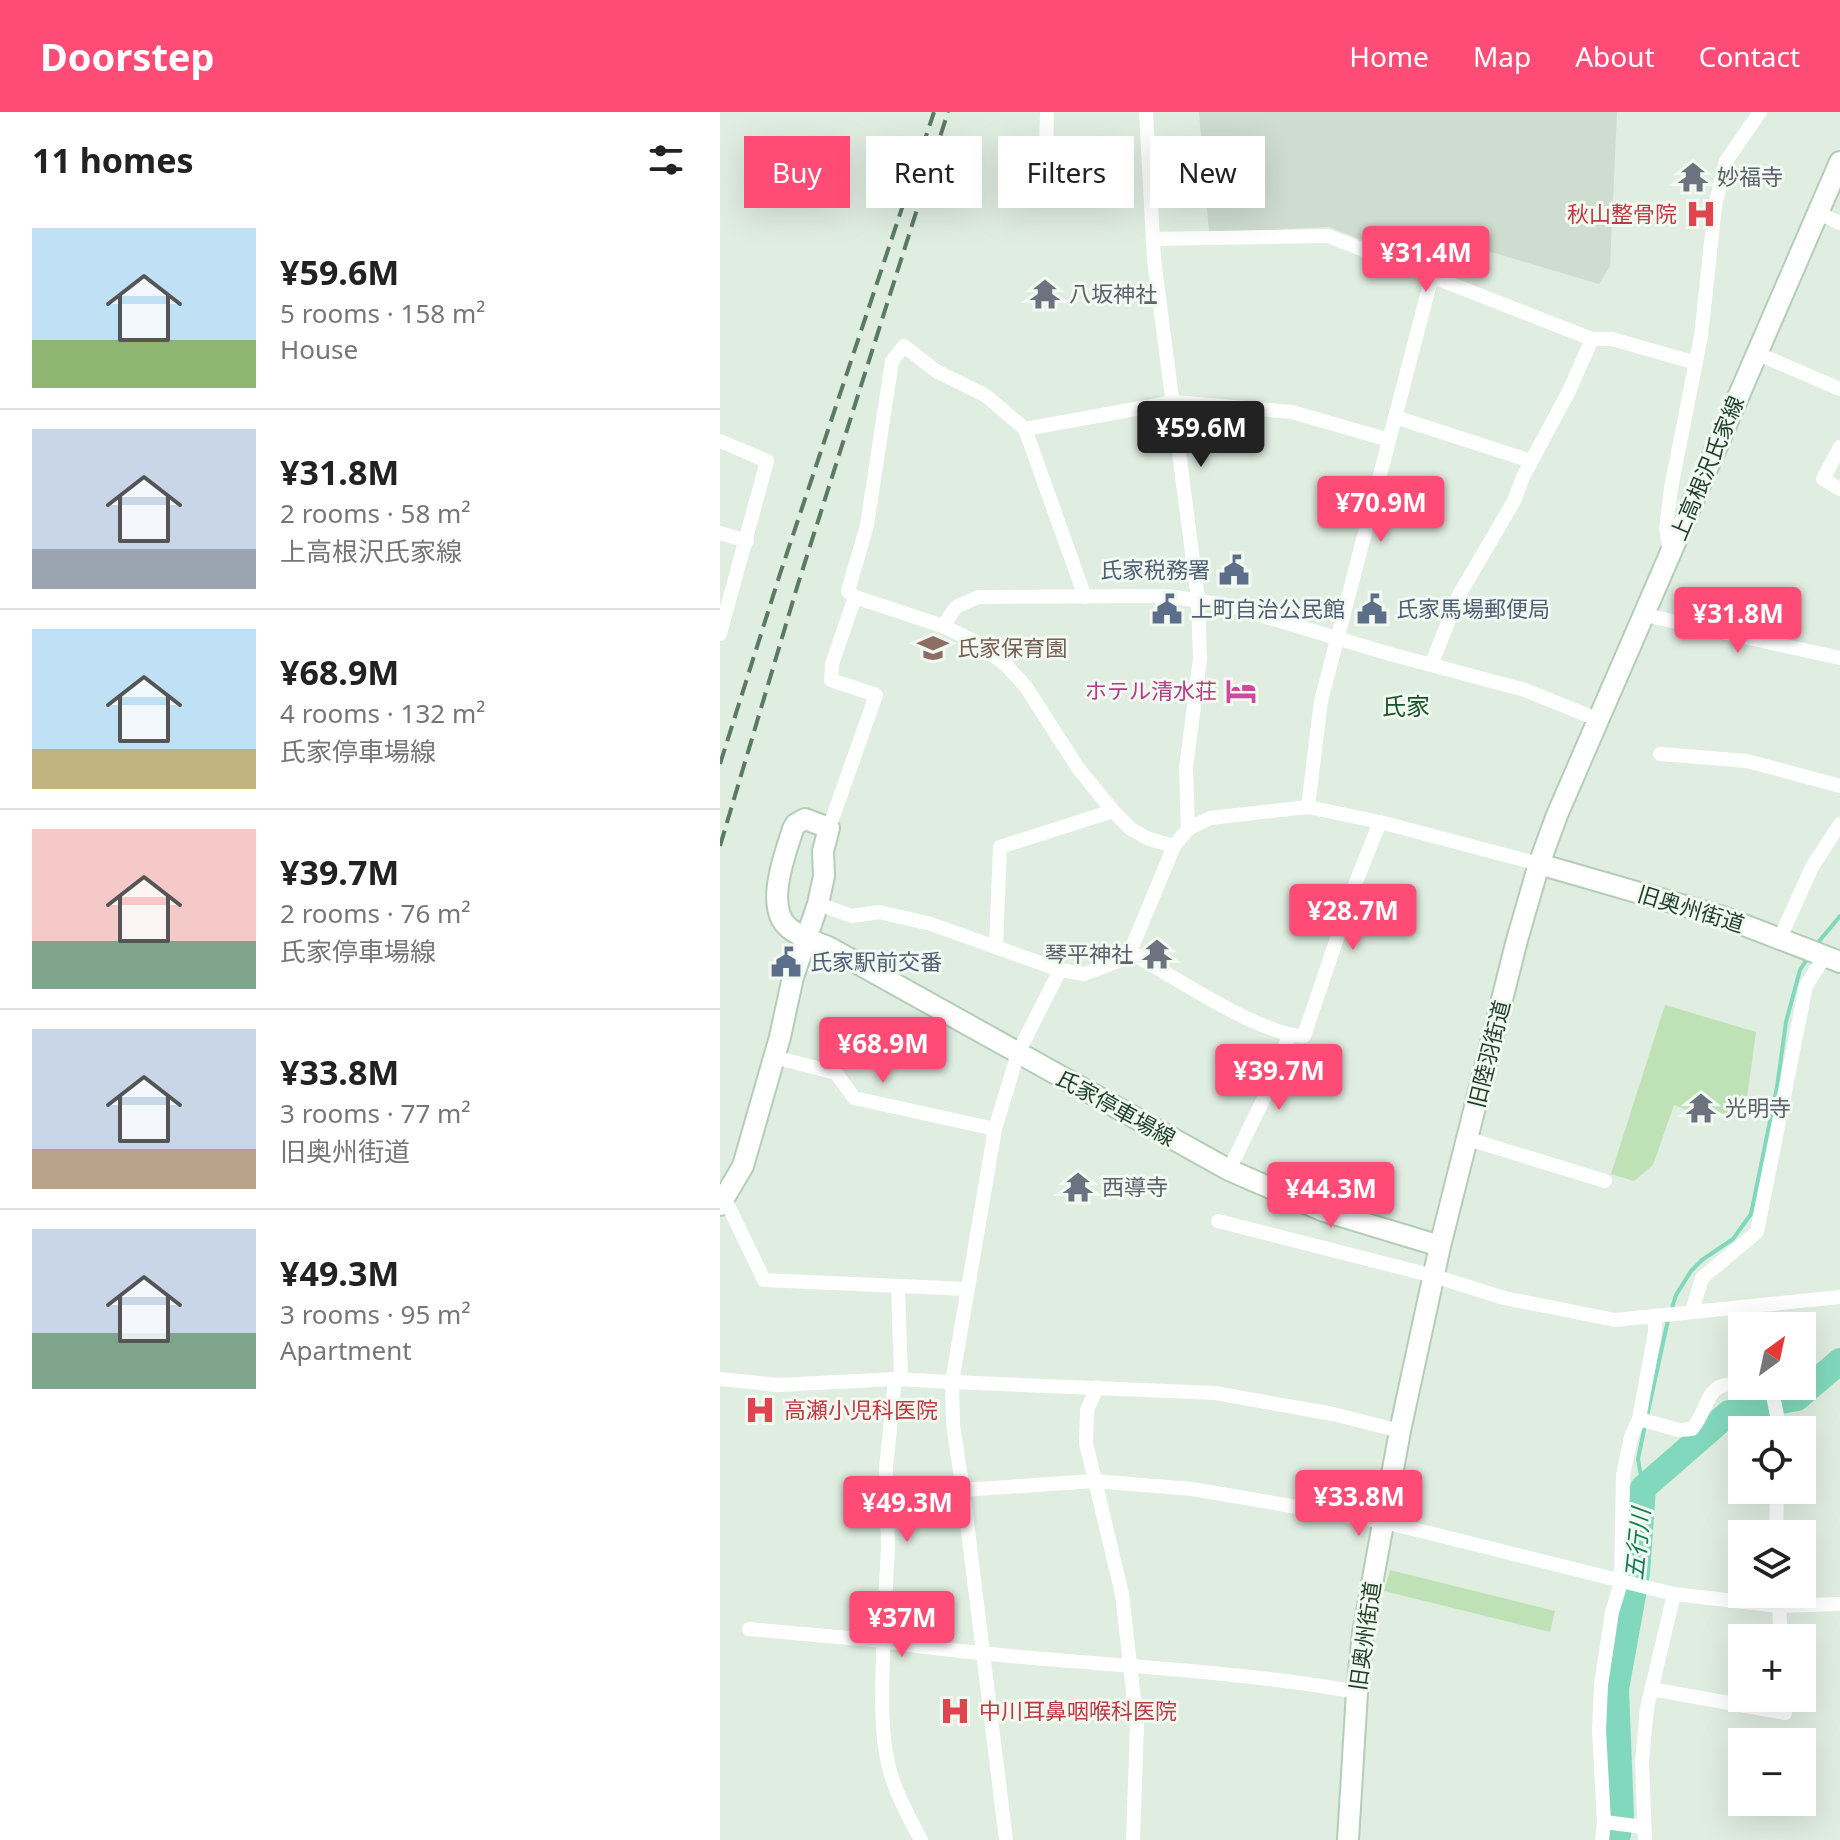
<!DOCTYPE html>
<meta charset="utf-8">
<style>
:root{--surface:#fff;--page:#f2f2f2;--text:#222;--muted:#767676;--line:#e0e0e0;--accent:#ff4c76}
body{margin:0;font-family:"Noto Sans","Noto Sans JP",sans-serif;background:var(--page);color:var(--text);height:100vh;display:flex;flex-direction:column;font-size:30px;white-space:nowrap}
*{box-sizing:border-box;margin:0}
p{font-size:26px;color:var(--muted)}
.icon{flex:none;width:44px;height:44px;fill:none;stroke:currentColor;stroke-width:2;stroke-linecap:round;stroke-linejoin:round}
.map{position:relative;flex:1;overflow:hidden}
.details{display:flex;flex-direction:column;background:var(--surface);width:720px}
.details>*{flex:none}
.banner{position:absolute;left:24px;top:24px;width:760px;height:72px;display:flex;gap:16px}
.needle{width:52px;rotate:33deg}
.fabs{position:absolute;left:1008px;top:1200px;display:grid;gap:16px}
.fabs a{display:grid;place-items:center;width:88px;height:88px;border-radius:0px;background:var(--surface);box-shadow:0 8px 32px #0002;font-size:40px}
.price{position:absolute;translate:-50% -68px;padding:0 18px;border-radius:8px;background:var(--accent);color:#fff;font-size:26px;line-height:52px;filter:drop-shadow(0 2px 4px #0008)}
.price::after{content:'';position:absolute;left:50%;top:48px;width:24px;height:18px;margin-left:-12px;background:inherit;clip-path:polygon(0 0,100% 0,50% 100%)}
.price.active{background:#222;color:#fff}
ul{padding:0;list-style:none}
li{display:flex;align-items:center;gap:24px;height:200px;padding:0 32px}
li+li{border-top:2px solid var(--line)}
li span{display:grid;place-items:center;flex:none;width:224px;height:160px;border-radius:0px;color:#555}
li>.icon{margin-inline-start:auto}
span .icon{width:96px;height:96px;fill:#fffc;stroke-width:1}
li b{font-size:34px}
h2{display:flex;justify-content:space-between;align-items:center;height:96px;padding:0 32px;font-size:34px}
.pill{padding:0 28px;border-radius:0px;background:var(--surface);box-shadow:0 8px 32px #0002;font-size:28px;line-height:72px}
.pill.active{background:var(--accent);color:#fff}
header{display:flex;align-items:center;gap:48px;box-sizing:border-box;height:112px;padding:0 40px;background:var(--accent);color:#fff}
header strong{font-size:38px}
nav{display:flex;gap:44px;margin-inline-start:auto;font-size:28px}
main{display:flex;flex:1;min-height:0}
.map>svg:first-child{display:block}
.built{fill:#ceddcf}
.green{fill:#bfe1b6}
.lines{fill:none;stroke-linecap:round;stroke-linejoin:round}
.stream{stroke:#82d8bc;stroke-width:4}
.river{stroke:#82d8bc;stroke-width:26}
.secondary-casing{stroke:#b2ceb6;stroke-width:24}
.street{stroke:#fff;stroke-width:14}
.secondary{stroke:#fff;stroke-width:20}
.rail{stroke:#597b62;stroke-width:4;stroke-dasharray:16 8;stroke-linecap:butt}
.labels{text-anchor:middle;stroke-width:6;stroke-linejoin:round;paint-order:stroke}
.worship-label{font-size:22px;fill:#5b616d;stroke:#f1f9f1;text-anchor:start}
.health-label{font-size:22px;fill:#be3a42;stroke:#f1f9f1;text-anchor:start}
.street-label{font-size:22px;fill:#1f3f27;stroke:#f1f9f1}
.service-label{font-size:22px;fill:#4e5e75;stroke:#f1f9f1;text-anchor:start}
.education-label{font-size:22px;fill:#785e54;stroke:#f1f9f1;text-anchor:start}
.hotel-label{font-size:22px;fill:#b23c85;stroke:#f1f9f1;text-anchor:end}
.neighbourhood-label{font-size:24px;fill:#185429;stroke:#f1f9f1}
.water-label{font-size:24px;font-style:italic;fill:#127c5b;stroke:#f1f9f1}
</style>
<header>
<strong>Doorstep</strong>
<nav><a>Home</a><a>Map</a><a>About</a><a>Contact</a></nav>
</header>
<main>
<section class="details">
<h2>11 homes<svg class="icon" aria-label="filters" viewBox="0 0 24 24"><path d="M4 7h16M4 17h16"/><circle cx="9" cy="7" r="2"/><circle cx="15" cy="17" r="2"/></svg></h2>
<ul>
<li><span style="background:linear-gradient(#bfe0f5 70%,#8fb573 0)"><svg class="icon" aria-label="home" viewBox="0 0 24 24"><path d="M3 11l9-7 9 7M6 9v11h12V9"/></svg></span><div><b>¥59.6M</b><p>5 rooms · 158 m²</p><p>House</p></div></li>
<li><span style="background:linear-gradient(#c9d6e8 75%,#9aa5b1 0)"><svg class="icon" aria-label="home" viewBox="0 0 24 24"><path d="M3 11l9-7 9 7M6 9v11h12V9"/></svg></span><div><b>¥31.8M</b><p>2 rooms · 58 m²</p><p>上高根沢氏家線</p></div></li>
<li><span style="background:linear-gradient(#bfe0f5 75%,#c2b280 0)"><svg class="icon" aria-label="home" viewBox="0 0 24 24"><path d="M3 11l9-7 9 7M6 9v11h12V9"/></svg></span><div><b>¥68.9M</b><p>4 rooms · 132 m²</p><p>氏家停車場線</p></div></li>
<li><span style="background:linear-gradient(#f6c9c9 70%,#7fa58c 0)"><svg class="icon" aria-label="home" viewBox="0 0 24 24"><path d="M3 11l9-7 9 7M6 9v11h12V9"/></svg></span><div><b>¥39.7M</b><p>2 rooms · 76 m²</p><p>氏家停車場線</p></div></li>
<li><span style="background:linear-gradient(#c9d6e8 75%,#b9a48a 0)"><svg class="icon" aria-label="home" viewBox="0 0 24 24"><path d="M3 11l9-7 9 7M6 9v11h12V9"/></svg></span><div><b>¥33.8M</b><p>3 rooms · 77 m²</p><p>旧奥州街道</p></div></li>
<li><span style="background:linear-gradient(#c9d6e8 65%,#7fa58c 0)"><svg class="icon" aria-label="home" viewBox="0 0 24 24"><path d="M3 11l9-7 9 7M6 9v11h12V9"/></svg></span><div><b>¥49.3M</b><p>3 rooms · 95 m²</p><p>Apartment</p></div></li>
</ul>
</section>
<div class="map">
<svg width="1120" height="1728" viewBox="0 0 1120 1728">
<rect width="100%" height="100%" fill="#e0ede1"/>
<!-- built -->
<polygon class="built" points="479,0 897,0 890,154 879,172 754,135 742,167 609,115 489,121"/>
<!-- green -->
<g class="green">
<polygon points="945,893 1036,920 1024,1007 991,998 988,1006 954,993 933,1053 914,1069 891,1062"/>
<polygon points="670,1458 835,1499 830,1520 664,1479"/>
</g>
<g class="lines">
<!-- stream -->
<g class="stream">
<polyline points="1096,833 1120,804"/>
<polyline points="951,1199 956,1183 971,1159 982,1148 1013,1127 1031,1102 1057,975 1066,910 1080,858 1089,844"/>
<polyline points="927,1304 948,1208"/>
<polyline points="923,1376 918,1347 925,1313"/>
</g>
<!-- river -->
<polyline class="river" points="897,1728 901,1704 896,1577 917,1461 923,1376 1009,1301 1027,1295 1077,1286 1120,1249"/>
<!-- secondary casing -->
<g class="secondary-casing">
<g id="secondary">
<polyline points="819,752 1003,805 1120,850"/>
<path d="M0 1093 23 1054 60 925 73 865 98 792 104 764 103 739 109 716 85 707 76 712 73 717C65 742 44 796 69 816 79 825 97 830 110 836L509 1058 604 1099 720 1134"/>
<polyline points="628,1728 637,1580 643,1521 680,1319 720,1134 797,828 819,752 837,703 1120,50"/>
</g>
</g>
<!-- street -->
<g class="street">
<polyline points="426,0 434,147 478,487 480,547 466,656 468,717"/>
<polyline points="325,75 327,0"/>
<polyline points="1098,101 1120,111"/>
<polyline points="433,127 608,124 872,227 892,227 976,251"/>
<polyline points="1036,241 1120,277"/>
<polyline points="675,305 811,349"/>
<polyline points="305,317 454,290 572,300 669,328"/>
<polyline points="0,329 47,349 0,522"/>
<polyline points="1120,335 1103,367 1120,377"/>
<polyline points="0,421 27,429"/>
<polyline points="950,442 946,417 951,376 981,224 995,94 1006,49 1040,0"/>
<polyline points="135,485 128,479 147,413 172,249 184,234 216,259 265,283 305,317 365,485"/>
<polyline points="925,503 1120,546"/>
<polyline points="223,514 236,495 258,485 449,484 510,494 670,542 805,578 879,608"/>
<polyline points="711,553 739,483 794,389 803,365 849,279 872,227"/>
<polyline points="940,642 1027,649 1120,674"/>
<polyline points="588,695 601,589 712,164"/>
<polyline points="109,716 156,583 111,568 112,552 135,485 223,514 254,529 286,553 306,575 358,656 393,699 411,717 429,727 454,734"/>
<polyline points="98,792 132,804 159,800 211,812 340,858 364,862 398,849 410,840 454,734 468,717 490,706 588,695 660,710 819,752"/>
<polyline points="1060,826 1092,755 1120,712"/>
<polyline points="276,835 280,735 393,699"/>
<path d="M410 840C450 862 541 924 584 924L636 770 660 710"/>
<polyline points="54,945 116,961 134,986 275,1017"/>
<polyline points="748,1027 885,1069"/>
<polyline points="509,1058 544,986 569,924"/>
<polyline points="5,1087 44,1168 248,1177"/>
<polyline points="498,1109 714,1164 784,1186 895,1208 1120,1185"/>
<polyline points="178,1174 181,1267"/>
<polyline points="972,1199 982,1166 1037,1120 1086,874 1105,844"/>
<polyline points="0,1267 58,1273 175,1267 232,1270 275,1017 298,941 340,858"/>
<path d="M175 1267 166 1356 168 1435 163 1529C320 1553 480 1552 637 1580"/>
<polyline points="1048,1274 1051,1274 1060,1318"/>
<polyline points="377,1275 367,1299 366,1331 402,1482 417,1614 413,1728"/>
<path d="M919 1307 959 1318 972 1317C992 1293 983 1269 1022 1272"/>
<polyline points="243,1378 374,1369 472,1377 665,1410 954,1482"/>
<polyline points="1056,1422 1057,1378"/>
<polyline points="1058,1482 1061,1526"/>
<path d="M29 1517 163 1529C163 1573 158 1623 172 1666 179 1688 190 1707 201 1728"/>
<polyline points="931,1577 1065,1601 1064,1586"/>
<polyline points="884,1710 924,1715"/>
<polyline points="286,1728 243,1378 233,1313 232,1270 495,1281 613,1302 680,1319"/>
<polyline points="882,1728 884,1710 879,1618 881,1573 892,1500 901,1471 903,1363 911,1325 919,1307 935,1220 935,1204"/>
<polyline points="925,1728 922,1649 927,1596 954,1482 1059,1494 1120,1492"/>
</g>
<!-- secondary -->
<use href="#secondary" class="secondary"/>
<!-- rail -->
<g class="rail">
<polyline points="0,652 59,465 214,0"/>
<polyline points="0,734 78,472 228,0"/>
</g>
</g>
<!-- icons -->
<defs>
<g id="temple-bare" transform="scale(2.4)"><path d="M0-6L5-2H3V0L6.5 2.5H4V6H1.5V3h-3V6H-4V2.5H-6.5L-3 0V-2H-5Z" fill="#6b7280" stroke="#f1f9f1" stroke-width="2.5" paint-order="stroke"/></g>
<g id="hospital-bare" transform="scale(2.4)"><path d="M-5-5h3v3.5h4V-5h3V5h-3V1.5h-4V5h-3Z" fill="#e0444e" stroke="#f1f9f1" stroke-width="2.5" paint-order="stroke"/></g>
<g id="civic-bare" transform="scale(2.4)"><path d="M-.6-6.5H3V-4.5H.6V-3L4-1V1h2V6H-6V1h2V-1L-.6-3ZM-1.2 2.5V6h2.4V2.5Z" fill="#5c6f8a" stroke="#f1f9f1" stroke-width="2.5" paint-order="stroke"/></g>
<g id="school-bare" transform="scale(2.4)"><path d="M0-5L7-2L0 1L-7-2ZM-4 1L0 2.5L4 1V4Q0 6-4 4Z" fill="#8d6e63" stroke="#f1f9f1" stroke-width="2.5" paint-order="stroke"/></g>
<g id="hotel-bare" transform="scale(2.4)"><path d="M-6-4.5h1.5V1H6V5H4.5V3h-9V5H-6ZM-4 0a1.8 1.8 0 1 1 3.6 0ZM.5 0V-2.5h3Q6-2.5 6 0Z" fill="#d1479c" stroke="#f1f9f1" stroke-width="2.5" paint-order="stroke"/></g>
</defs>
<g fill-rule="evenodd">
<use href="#temple-bare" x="973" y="65"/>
<use href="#hospital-bare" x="981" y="102"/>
<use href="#temple-bare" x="325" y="182"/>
<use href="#civic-bare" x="514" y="458"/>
<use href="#civic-bare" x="447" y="497"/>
<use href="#civic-bare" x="652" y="497"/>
<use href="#school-bare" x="213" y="536"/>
<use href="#hotel-bare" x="521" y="579"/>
<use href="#temple-bare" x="437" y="842"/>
<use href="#civic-bare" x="66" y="850"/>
<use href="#temple-bare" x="981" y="996"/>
<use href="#temple-bare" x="358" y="1075"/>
<use href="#hospital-bare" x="40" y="1298"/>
<use href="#hospital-bare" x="235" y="1599"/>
</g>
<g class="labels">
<!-- worship labels -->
<g class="worship-label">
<text x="997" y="73">妙福寺</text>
<text x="349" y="190">八坂神社</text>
<text x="413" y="850" text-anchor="end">琴平神社</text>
<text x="1005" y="1004">光明寺</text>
<text x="382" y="1083">西導寺</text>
</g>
<!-- health labels -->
<g class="health-label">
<text x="957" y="110" text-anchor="end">秋山整骨院</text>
<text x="64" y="1306">高瀬小児科医院</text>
<text x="259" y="1607">中川耳鼻咽喉科医院</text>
</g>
<!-- street labels -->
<g class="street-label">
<text transform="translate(987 356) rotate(-67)" y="8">上高根沢氏家線</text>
<text transform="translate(971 797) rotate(17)" y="8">旧奥州街道</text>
<text transform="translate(769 942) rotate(-76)" y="8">旧陸羽街道</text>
<text transform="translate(396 996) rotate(29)" y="8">氏家停車場線</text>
<text transform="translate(645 1524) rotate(-82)" y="8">旧奥州街道</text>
</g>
<!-- service labels -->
<g class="service-label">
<text x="490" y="466" text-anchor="end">氏家税務署</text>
<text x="471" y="505">上町自治公民館</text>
<text x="676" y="505">氏家馬場郵便局</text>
<text x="90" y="858">氏家駅前交番</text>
</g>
<!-- education labels -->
<g class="education-label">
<text x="237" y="544">氏家保育園</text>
</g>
<!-- hotel labels -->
<g class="hotel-label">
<text x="497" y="587">ホテル清水荘</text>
</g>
<!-- neighbourhood labels -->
<g class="neighbourhood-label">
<text x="686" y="603">氏家</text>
</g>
<!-- water labels -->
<g class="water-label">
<text transform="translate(918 1432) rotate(-84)" y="8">五行川</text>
</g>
</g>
</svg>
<div class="fabs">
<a><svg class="needle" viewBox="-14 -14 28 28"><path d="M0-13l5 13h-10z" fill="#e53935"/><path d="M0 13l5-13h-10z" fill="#767676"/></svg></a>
<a><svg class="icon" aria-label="locate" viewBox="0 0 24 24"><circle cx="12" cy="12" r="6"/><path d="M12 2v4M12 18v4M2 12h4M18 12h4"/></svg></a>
<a><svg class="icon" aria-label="layers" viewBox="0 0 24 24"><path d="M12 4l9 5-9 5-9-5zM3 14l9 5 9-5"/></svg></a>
<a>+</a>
<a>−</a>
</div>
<b class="price" style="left:706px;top:182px">¥31.4M</b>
<b class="price active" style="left:481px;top:357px">¥59.6M</b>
<b class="price" style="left:661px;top:432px">¥70.9M</b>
<b class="price" style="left:1018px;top:543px">¥31.8M</b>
<b class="price" style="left:633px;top:840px">¥28.7M</b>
<b class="price" style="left:163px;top:973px">¥68.9M</b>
<b class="price" style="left:559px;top:1000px">¥39.7M</b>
<b class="price" style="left:611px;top:1118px">¥44.3M</b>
<b class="price" style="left:639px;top:1426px">¥33.8M</b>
<b class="price" style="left:187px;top:1432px">¥49.3M</b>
<b class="price" style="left:182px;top:1547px">¥37M</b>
<div class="banner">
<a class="pill active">Buy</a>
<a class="pill">Rent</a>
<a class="pill">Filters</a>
<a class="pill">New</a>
</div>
</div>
</main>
